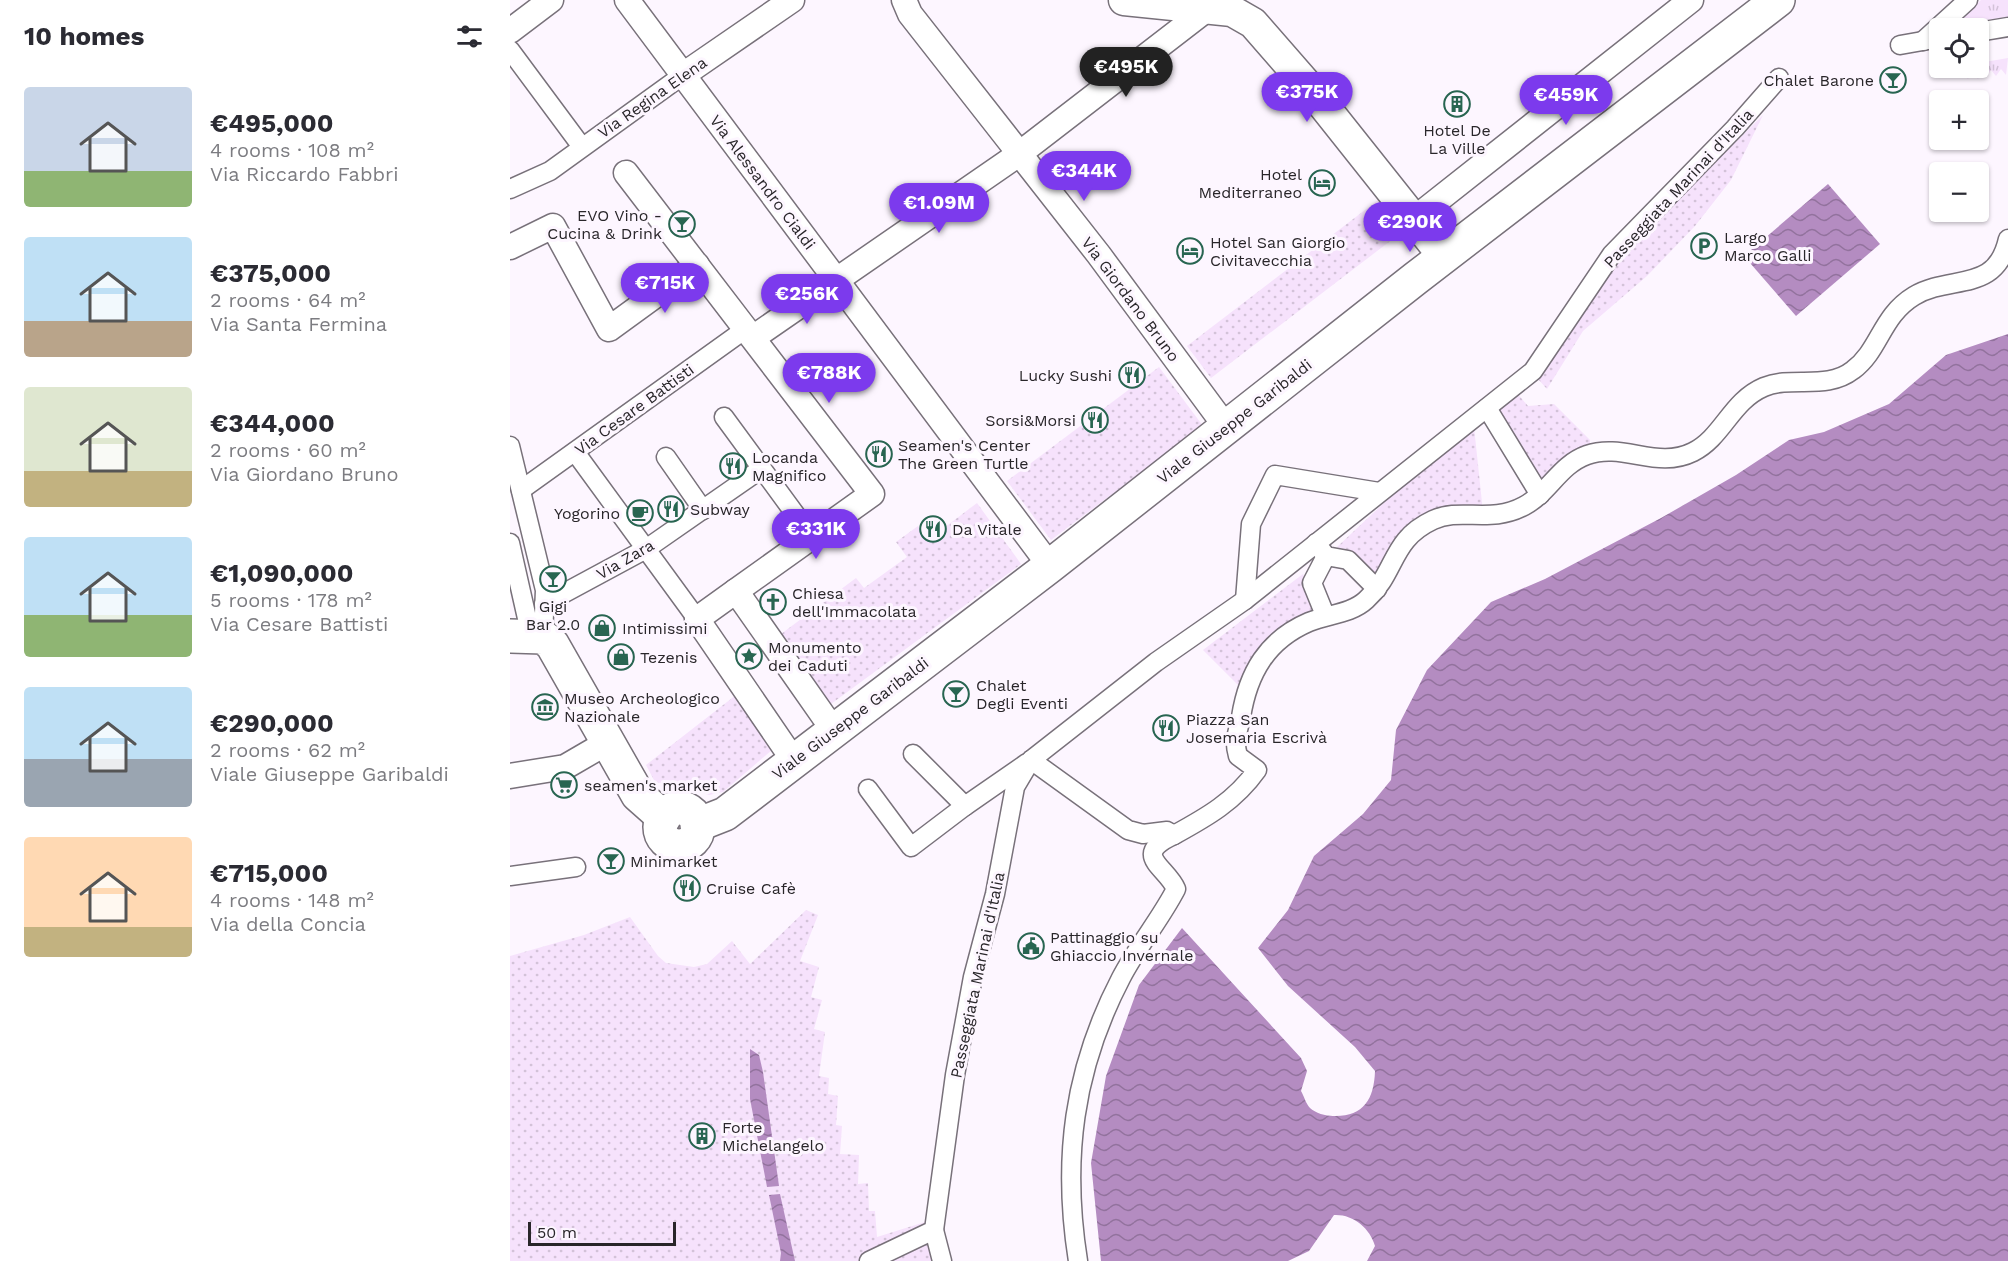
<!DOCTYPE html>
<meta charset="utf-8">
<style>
:root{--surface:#fff;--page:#f2f2f3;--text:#2b2b33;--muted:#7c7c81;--accent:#7c3aed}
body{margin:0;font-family:"Work Sans",sans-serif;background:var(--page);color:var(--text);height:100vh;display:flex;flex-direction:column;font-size:22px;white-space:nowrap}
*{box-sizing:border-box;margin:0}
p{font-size:20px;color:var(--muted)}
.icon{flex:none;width:33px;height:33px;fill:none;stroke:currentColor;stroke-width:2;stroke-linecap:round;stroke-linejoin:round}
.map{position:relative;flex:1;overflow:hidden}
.side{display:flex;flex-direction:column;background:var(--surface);width:510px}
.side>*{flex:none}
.fabs{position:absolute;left:1419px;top:18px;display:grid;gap:12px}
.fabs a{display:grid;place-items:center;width:60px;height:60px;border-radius:6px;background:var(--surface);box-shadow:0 2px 4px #0004;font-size:30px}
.scale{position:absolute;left:18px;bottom:15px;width:148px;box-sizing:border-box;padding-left:6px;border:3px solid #29262a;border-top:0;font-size:16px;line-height:21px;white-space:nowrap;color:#29262a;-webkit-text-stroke:4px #fdf6ff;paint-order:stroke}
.price{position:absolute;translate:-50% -51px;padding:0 14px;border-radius:21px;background:var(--accent);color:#fff;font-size:20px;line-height:39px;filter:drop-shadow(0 2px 3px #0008)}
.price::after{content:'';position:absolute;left:50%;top:36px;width:18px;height:14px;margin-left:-9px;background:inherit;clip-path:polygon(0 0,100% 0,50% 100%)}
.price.selected{background:#222;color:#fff}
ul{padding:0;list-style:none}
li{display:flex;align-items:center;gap:18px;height:150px;padding:0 24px}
li span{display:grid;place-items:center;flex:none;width:168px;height:120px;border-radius:6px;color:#555}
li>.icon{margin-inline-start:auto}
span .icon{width:72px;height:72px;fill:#fffc;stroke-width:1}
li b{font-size:26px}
h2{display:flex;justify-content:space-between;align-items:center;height:72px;padding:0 24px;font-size:26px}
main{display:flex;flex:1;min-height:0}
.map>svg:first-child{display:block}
.grass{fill:url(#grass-tufts)}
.park{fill:url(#park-dots)}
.water{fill:url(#water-waves)}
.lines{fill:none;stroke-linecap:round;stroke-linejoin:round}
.pedestrian-casing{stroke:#78717a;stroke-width:21}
.minor-casing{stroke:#78717a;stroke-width:27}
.tertiary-casing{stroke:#78717a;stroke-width:33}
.primary-casing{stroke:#78717a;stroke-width:36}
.pedestrian{stroke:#fff;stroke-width:18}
.minor{stroke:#fff;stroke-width:24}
.tertiary{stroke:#fff;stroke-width:30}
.primary{stroke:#fff;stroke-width:33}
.labels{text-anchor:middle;stroke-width:6;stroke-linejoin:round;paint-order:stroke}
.poi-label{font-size:16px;fill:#29262a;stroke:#fdf6ff;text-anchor:start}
.street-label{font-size:16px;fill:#29262a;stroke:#fdf6ff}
</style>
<main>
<section class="side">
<h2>10 homes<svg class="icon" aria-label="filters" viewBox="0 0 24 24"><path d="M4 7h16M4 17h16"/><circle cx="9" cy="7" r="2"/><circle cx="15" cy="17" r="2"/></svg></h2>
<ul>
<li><span style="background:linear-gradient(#c9d6e8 70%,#8fb573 0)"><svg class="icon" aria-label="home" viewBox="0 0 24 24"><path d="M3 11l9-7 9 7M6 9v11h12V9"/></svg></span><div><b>€495,000</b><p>4 rooms · 108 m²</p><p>Via Riccardo Fabbri</p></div></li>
<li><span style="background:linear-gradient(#bfe0f5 70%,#b9a48a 0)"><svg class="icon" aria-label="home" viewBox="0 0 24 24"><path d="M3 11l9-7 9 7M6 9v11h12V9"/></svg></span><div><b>€375,000</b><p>2 rooms · 64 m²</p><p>Via Santa Fermina</p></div></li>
<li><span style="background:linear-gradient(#dfe7d0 70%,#c2b280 0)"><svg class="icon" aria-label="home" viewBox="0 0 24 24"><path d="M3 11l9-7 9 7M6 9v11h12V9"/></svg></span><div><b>€344,000</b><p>2 rooms · 60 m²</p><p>Via Giordano Bruno</p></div></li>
<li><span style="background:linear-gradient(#bfe0f5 65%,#8fb573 0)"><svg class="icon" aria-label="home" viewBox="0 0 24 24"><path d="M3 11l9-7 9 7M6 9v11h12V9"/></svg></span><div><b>€1,090,000</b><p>5 rooms · 178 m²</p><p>Via Cesare Battisti</p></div></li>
<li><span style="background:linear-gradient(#bfe0f5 60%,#9aa5b1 0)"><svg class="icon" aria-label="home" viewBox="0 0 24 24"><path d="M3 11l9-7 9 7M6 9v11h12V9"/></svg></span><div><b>€290,000</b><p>2 rooms · 62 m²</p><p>Viale Giuseppe Garibaldi</p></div></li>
<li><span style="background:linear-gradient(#ffd9b3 75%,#c2b280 0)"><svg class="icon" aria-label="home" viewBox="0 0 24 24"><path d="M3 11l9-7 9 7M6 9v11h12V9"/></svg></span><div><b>€715,000</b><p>4 rooms · 148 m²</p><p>Via della Concia</p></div></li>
</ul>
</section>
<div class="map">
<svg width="1498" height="1261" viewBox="0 0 1498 1261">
<defs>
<pattern id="grass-tufts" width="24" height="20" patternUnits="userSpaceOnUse" patternTransform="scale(1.5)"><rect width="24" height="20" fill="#f6e2fc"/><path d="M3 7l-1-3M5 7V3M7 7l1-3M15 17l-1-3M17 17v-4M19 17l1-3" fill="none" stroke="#d3c2d8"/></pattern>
<pattern id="park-dots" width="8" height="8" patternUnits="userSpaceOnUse" patternTransform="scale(1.5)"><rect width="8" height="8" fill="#f6e2fc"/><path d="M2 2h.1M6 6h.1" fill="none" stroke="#d3c2d8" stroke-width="1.8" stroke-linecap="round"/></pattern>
<pattern id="water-waves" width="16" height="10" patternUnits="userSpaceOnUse" patternTransform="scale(1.5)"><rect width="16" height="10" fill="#b48cc1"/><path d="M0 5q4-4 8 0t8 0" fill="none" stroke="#92729d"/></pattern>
</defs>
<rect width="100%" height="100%" fill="#fdf6ff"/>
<!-- grass -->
<g class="grass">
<polygon points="1471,0 1498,0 1498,17 1445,24"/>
<polygon points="1498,58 1496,75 1491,69 1486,76 1481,70 1477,76 1472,71 1468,79 1462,73 1458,79 1453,75 1451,77 1447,68 1468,68 1469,63"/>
</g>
<!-- park -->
<g class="park">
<polygon points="1253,115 1221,180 1185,226 1137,276 1073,331 1037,389 1027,378 1110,257"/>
<polygon points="868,200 892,232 701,378 677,346"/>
<polygon points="649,367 693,426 541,540 497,481"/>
<polygon points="1006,392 1018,406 1044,404 1080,440 1080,448 1030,487 983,410"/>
<polygon points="964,427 973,512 943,509 865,579 827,547 906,473"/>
<polygon points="467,503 511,564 321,704 271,634 346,578 354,588 397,557 386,542 408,526 418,540"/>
<polygon points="793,574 809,611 730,687 693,650"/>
<polygon points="226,695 262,750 213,792 199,795 179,788 145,782 136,765"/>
<polygon points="296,910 308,915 290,961 309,967 301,997 312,1000 304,1029 315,1032 309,1076 319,1078 318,1094 328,1096 326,1125 332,1126 330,1154 349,1155 348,1184 358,1183 359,1211 365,1211 367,1237 431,1217 442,1261 0,1261 0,956 74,935 120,917 148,956 156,963 184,967 197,964 222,941 240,964"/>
</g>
<!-- water -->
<g class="water">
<polygon points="1318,184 1370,244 1286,316 1234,256"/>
<path d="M1498 334V1261H857L865 1246C860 1228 843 1214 824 1215L799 1251 778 1261H591L581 1163 596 1076 629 985 672 928 791 1058 797 1071 791 1091C794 1096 796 1104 800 1108 805 1113 816 1116 823 1116 853 1117 864 1100 865 1071L845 1047 778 986 748 948 778 910 804 856 853 814 881 780 886 730 917 670 981 602 1035 579 1151 518 1226 475 1279 440 1314 432 1379 404 1436 355Z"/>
<polygon points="240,1049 249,1055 253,1072 269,1186 257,1187 240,1099"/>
<polygon points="270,1194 285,1261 270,1261 271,1253 259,1195"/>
</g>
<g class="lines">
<!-- pedestrian casing -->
<g class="pedestrian-casing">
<g id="pedestrian">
<polyline points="1468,32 1498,27"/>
<polyline points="1413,41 1458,0"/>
<polyline points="1390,45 1424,39"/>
<polyline points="0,50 72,147"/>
<path d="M1269 78 1225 128 1102 254 1023 371 735 600 646 662 521 760 618 830 633 834 657 831 664 835C697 817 725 801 747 770L728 756C723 738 728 734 731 717 738 673 757 640 799 622 818 614 841 614 856 600 887 572 880 540 923 520 950 507 981 524 1014 506 1039 493 1049 465 1077 455 1113 442 1147 470 1183 452 1213 437 1221 401 1254 387 1283 375 1316 391 1343 370 1370 350 1371 316 1404 296 1441 274 1486 294 1498 239"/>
<polyline points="0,189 40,171 173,75"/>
<polyline points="977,408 1030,495"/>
<polyline points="214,417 302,537"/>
<polyline points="0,446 35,590 33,637"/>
<polyline points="65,452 187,619"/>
<polyline points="156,457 193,510"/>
<polyline points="11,490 237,328"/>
<polyline points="0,543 21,636"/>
<polyline points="806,543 816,556 838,560 867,589"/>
<polyline points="735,600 741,524 765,475 869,492"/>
<polyline points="34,604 136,549 251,469"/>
<polyline points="815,615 802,583 816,556"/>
<polyline points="403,754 455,806 517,763"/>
<polyline points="358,789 401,847 455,806"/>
<polyline points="0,876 66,867"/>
<polyline points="424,1230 432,1261"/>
<polyline points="359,1261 424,1230 445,1075 463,977 485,894 505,787 521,760"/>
<path d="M568 1261C552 1160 563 1070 611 978 627 947 650 920 666 889 657 867 620 855 664 835"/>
</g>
</g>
<!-- minor casing -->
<g class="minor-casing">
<g id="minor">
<polyline points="117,0 540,566"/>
<polyline points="394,0 400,14 589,255 716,427"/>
<polyline points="0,31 41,0"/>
<polyline points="173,75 282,0"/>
<polyline points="116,173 362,494 226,591"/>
<polyline points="904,219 1181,0"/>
<polyline points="0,247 43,226 99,329 187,265"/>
<polyline points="244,337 509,154 697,9"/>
<polyline points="284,761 187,619 226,591 324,731"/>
<polyline points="0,776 55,767 98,742"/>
</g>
</g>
<!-- tertiary casing -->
<g class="tertiary-casing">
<polyline id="tertiary" points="614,0 722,11 743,23 798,86 934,257"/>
</g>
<!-- primary casing -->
<g class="primary-casing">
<g id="primary">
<polyline points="0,636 33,637 42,644 128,795 154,818"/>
<circle cx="169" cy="827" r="19"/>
<polyline points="187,825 215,814 540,566 906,278 1268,0"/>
</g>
</g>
<!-- pedestrian -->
<use href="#pedestrian" class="pedestrian"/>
<!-- minor -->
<use href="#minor" class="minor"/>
<!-- tertiary -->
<use href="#tertiary" class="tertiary"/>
<!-- primary -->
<use href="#primary" class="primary"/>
</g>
<!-- icons -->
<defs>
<g id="bar-ring" transform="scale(1.35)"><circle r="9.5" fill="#fdf6ff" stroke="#286551" stroke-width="1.5"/><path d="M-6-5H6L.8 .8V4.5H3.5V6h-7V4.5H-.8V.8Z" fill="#286551"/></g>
<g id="building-ring" transform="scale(1.35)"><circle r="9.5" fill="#fdf6ff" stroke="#286551" stroke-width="1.5"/><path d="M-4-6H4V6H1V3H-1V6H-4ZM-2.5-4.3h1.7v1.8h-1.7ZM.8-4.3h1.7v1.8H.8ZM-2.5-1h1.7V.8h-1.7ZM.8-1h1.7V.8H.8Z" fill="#286551"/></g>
<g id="hotel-ring" transform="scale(1.35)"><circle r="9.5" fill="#fdf6ff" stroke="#286551" stroke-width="1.5"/><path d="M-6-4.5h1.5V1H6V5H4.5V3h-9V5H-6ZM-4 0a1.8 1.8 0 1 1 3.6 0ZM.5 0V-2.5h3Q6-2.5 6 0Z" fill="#286551"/></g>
<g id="parking-ring" transform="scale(1.35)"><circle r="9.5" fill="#fdf6ff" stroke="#286551" stroke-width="1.5"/><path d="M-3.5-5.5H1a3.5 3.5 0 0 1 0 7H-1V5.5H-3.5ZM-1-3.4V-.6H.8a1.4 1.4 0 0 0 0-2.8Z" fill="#286551"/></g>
<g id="restaurant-ring" transform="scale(1.35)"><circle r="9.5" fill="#fdf6ff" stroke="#286551" stroke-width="1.5"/><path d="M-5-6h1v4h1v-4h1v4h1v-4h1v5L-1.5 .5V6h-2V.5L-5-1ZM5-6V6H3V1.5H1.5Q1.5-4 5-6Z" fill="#286551"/></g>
<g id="cafe-ring" transform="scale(1.35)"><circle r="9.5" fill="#fdf6ff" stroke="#286551" stroke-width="1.5"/><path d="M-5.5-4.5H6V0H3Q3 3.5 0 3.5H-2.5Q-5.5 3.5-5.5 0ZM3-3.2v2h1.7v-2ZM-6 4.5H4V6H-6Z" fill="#286551"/></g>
<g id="church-ring" transform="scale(1.35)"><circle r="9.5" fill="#fdf6ff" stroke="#286551" stroke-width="1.5"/><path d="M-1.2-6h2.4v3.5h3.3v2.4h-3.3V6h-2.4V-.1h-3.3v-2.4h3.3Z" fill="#286551"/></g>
<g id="shop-ring" transform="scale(1.35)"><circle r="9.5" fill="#fdf6ff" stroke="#286551" stroke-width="1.5"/><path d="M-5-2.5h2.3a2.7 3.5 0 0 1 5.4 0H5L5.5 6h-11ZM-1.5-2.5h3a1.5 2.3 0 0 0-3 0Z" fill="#286551"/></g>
<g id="sight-ring" transform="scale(1.35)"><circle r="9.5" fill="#fdf6ff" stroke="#286551" stroke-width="1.5"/><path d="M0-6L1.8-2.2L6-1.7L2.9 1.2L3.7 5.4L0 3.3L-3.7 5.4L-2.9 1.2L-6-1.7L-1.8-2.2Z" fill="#286551"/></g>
<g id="museum-ring" transform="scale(1.35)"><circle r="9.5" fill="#fdf6ff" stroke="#286551" stroke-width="1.5"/><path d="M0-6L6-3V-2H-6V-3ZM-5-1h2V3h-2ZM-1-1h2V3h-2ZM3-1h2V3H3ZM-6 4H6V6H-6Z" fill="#286551"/></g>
<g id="supermarket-ring" transform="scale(1.35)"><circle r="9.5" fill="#fdf6ff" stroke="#286551" stroke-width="1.5"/><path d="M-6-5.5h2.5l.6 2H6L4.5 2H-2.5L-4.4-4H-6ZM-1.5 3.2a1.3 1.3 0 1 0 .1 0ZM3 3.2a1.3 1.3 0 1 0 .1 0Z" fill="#286551"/></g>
<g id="civic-ring" transform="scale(1.35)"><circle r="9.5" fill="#fdf6ff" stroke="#286551" stroke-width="1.5"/><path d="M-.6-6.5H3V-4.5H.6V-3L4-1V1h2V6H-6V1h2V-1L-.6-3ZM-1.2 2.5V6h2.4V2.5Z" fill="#286551"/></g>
</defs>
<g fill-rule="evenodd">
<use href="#bar-ring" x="1383" y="80"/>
<use href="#building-ring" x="947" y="104"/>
<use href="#hotel-ring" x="812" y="183"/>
<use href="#bar-ring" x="172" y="224"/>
<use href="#parking-ring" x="1194" y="246"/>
<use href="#hotel-ring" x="680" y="251"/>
<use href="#restaurant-ring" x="622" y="375"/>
<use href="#restaurant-ring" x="585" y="420"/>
<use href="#restaurant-ring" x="369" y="454"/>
<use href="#restaurant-ring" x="223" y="466"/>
<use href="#restaurant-ring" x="161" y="509"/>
<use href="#cafe-ring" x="130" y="513"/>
<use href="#restaurant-ring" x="423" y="529"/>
<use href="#bar-ring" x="43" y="579"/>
<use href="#church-ring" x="263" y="602"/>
<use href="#shop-ring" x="92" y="628"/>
<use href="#sight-ring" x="239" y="656"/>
<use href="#shop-ring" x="111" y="657"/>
<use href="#bar-ring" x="446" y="694"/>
<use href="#museum-ring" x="35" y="707"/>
<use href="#restaurant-ring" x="656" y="728"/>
<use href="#supermarket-ring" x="54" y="785"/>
<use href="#bar-ring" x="101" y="861"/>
<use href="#restaurant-ring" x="177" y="888"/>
<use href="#civic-ring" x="521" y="946"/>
<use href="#building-ring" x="192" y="1136"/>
</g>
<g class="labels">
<!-- poi labels -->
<g class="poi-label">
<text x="1364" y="86" text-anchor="end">Chalet Barone</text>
<text x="947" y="136" text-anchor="middle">Hotel De<tspan x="947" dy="18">La Ville</tspan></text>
<text x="792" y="180" text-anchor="end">Hotel<tspan x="792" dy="18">Mediterraneo</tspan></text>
<text x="152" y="221" text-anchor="end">EVO Vino -<tspan x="152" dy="18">Cucina &amp; Drink</tspan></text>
<text x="1214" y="243">Largo<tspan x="1214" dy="18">Marco Galli</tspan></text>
<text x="700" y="248">Hotel San Giorgio<tspan x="700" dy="18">Civitavecchia</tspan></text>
<text x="602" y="381" text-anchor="end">Lucky Sushi</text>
<text x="566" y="426" text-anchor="end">Sorsi&amp;Morsi</text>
<text x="388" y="451">Seamen's Center<tspan x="388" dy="18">The Green Turtle</tspan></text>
<text x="242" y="463">Locanda<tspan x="242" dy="18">Magnifico</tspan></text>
<text x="180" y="515">Subway</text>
<text x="110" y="519" text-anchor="end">Yogorino</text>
<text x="442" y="535">Da Vitale</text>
<text x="282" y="599">Chiesa<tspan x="282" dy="18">dell'Immacolata</tspan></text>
<text x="43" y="612" text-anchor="middle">Gigi<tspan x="43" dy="18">Bar 2.0</tspan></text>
<text x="112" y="634">Intimissimi</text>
<text x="258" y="653">Monumento<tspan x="258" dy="18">dei Caduti</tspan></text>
<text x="130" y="663">Tezenis</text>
<text x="466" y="691">Chalet<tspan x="466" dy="18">Degli Eventi</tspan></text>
<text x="54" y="704">Museo Archeologico<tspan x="54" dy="18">Nazionale</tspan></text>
<text x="676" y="725">Piazza San<tspan x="676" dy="18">Josemaria Escrivà</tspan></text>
<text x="74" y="791">seamen's market</text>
<text x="120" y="867">Minimarket</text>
<text x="196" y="894">Cruise Cafè</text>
<text x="540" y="943">Pattinaggio su<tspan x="540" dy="18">Ghiaccio Invernale</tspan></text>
<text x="212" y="1133">Forte<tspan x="212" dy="18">Michelangelo</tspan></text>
</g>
<!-- street labels -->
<g class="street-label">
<text transform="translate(142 97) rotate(-35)" y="6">Via Regina Elena</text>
<text transform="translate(253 182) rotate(53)" y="6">Via Alessandro Cialdi</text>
<text transform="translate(1168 188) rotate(-47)" y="6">Passeggiata Marinai d'Italia</text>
<text transform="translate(621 299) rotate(53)" y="6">Via Giordano Bruno</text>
<text transform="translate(124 409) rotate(-36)" y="6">Via Cesare Battisti</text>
<text transform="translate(724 421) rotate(-38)" y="6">Viale Giuseppe Garibaldi</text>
<text transform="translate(115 559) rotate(-30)" y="6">Via Zara</text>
<text transform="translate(340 718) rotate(-37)" y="6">Viale Giuseppe Garibaldi</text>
<text transform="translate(467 975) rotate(-78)" y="6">Passeggiata Marinai d'Italia</text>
</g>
</g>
</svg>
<div class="fabs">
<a><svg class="icon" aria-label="locate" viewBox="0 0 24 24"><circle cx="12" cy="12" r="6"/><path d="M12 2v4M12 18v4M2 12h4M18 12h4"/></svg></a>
<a>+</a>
<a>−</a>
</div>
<div class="scale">50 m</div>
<b class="price selected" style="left:616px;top:98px">€495K</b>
<b class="price" style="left:797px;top:123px">€375K</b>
<b class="price" style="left:1056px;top:126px">€459K</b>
<b class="price" style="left:574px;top:202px">€344K</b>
<b class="price" style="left:429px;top:234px">€1.09M</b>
<b class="price" style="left:900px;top:253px">€290K</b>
<b class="price" style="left:155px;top:314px">€715K</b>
<b class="price" style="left:297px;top:325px">€256K</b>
<b class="price" style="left:319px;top:404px">€788K</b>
<b class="price" style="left:306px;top:560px">€331K</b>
</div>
</main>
